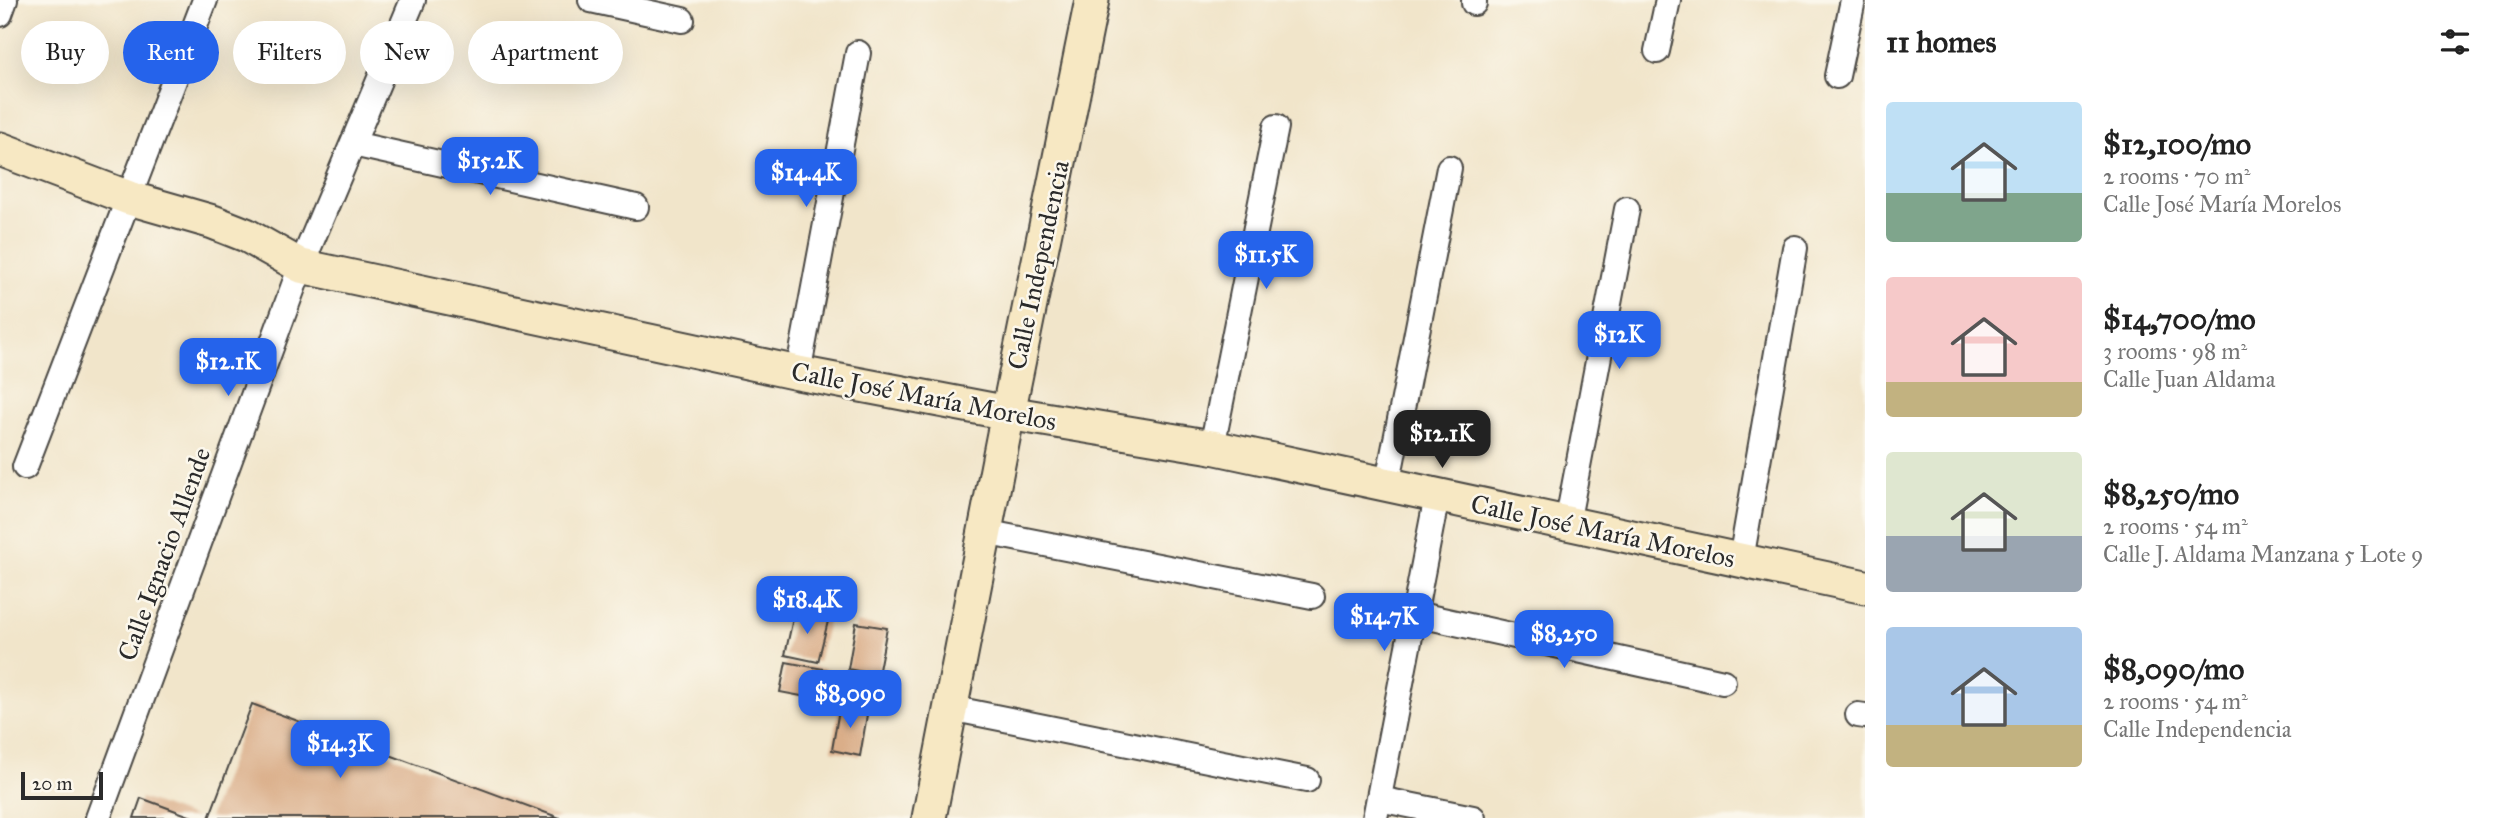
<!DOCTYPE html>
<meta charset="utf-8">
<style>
:root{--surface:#fff;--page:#f2f2f2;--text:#222;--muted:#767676;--accent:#2563eb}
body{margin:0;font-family:"IM FELL Great Primer",serif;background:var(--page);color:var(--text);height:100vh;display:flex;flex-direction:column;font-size:26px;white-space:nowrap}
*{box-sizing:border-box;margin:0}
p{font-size:23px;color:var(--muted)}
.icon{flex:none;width:38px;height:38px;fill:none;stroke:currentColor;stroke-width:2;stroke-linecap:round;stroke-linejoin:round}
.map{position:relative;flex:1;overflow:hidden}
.drawer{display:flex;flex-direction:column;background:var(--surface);width:630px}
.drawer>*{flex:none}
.hud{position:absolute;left:21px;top:21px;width:665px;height:63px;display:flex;gap:14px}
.scale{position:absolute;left:21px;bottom:18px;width:82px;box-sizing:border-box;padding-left:7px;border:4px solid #2b2b2b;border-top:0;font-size:19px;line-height:24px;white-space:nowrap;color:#2b2b2b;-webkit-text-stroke:5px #fbf7ec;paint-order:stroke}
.price{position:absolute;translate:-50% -60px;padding:0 16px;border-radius:14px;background:var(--accent);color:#fff;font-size:23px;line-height:46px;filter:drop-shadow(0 2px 4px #0008)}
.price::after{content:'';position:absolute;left:50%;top:42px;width:21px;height:16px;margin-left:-10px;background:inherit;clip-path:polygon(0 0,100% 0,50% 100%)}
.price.on{background:#222;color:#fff}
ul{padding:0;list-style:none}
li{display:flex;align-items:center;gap:21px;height:175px;padding:0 21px}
li span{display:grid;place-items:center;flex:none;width:196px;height:140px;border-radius:7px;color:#555}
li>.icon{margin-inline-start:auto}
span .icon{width:84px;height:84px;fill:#fffc;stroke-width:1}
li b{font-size:30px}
h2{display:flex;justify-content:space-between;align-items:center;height:84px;padding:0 21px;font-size:30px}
.chip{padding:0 24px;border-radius:32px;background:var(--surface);box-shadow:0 7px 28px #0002;font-size:24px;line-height:63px}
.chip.on{background:var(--accent);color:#fff}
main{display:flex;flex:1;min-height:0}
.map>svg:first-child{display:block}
.building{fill:#daae89}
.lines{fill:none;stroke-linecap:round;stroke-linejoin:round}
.street-casing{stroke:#494743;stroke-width:28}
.secondary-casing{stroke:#494743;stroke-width:37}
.street{stroke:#fff;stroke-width:24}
.secondary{stroke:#f7e8c3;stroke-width:33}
.labels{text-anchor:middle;stroke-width:5;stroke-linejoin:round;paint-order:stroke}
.street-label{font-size:26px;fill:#2b2b2b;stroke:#fbf7ec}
</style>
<main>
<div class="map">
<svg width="1865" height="818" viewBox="0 0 1865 818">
<rect width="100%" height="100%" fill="#fbf7ec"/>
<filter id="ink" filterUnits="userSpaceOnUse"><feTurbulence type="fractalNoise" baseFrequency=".0143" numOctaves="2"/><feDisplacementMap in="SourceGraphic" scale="14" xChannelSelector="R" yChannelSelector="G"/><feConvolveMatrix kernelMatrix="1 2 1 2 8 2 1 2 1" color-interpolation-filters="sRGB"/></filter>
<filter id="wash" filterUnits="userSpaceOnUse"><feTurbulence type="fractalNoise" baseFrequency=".00686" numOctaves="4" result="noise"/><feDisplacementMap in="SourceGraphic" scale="28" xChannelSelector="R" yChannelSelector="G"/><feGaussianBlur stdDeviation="1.57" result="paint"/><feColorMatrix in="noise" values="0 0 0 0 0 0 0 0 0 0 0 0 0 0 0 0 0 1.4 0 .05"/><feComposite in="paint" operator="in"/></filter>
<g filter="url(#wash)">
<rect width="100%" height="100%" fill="#f1e5ca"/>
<g id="blocks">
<!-- building -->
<g class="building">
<polygon points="795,609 829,617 818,662 785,655"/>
<polygon points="856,623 887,628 878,675 848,669"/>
<polygon points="786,662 834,671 828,701 780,692"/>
<polygon points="844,674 884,682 880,707 839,699"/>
<polygon points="252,704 560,818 209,818"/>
<polygon points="840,704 868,709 860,756 832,750"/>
<polygon points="141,798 195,818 134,818"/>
</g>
</g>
</g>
<g filter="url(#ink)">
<use href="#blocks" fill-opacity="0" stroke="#494743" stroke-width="2"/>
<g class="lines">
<!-- street casing -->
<g class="street-casing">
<g id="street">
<polyline points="591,0 682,20"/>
<polyline points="1474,3 1474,0"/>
<polyline points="0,14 5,0"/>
<polyline points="1657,51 1668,0"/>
<polyline points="1837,76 1853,0"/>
<polyline points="353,144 636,207"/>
<polyline points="798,373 858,53"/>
<polyline points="1212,447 1276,127"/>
<polyline points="25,467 205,0"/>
<polyline points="1387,486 1449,168"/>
<polyline points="1567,524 1627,209"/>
<polyline points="984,532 1312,596"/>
<polyline points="1741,560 1795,248"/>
<polyline points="1415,614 1723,682"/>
<polyline points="950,708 1307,780"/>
<polyline points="1858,715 1865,716"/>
<polyline points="1379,799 1473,818"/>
<polyline points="98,818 301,266 413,0"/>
<polyline points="1375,818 1437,496"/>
</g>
</g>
<!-- secondary casing -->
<g class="secondary-casing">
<g id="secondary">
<polyline points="0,149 129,198 213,222 246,235 301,266 798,373 1008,413 1212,447 1865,587"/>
<polyline points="929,818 1008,413 1092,0"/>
</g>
</g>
<!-- street -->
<use href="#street" class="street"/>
<!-- secondary -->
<use href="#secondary" class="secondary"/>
</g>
</g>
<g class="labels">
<!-- street labels -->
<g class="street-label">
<text transform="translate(1038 265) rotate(-78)" y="9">Calle Independencia</text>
<text transform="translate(924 396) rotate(11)" y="9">Calle José María Morelos</text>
<text transform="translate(1603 531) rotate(12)" y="9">Calle José María Morelos</text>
<text transform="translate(164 554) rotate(-70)" y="9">Calle Ignacio Allende</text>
</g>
</g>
</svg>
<div class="scale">20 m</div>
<b class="price" style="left:490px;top:197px">$15.2K</b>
<b class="price" style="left:806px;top:209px">$14.4K</b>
<b class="price" style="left:1266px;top:291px">$11.5K</b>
<b class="price" style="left:1619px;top:371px">$12K</b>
<b class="price" style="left:228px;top:398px">$12.1K</b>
<b class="price on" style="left:1442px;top:470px">$12.1K</b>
<b class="price" style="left:807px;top:636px">$18.4K</b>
<b class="price" style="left:1384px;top:653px">$14.7K</b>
<b class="price" style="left:1564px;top:670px">$8,250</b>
<b class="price" style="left:850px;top:730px">$8,090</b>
<b class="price" style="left:340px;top:780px">$14.3K</b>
<div class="hud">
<a class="chip">Buy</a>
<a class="chip on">Rent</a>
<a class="chip">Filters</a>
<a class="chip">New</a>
<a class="chip">Apartment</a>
</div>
</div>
<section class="drawer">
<h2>11 homes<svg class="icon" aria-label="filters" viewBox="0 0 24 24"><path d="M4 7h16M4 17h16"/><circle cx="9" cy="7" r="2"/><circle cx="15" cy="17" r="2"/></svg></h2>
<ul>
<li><span style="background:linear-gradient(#bfe0f5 65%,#7fa58c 0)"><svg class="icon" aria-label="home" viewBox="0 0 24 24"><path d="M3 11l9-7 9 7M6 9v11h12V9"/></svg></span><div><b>$12,100/mo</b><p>2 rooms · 70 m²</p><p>Calle José María Morelos</p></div></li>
<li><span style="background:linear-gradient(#f6c9c9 75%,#c2b280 0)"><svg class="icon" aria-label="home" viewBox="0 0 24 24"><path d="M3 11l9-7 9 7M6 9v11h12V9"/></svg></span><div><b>$14,700/mo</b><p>3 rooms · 98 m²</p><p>Calle Juan Aldama</p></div></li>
<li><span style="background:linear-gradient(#dfe7d0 60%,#9aa5b1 0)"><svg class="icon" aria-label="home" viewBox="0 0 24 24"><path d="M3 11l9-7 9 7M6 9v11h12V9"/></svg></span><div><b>$8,250/mo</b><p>2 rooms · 54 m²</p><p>Calle J. Aldama Manzana 5 Lote 9</p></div></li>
<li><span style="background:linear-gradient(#a9c7e8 70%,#c2b280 0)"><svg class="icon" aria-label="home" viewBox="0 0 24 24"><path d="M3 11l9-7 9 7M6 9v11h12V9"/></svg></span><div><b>$8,090/mo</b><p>2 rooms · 54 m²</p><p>Calle Independencia</p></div></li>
</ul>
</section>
</main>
